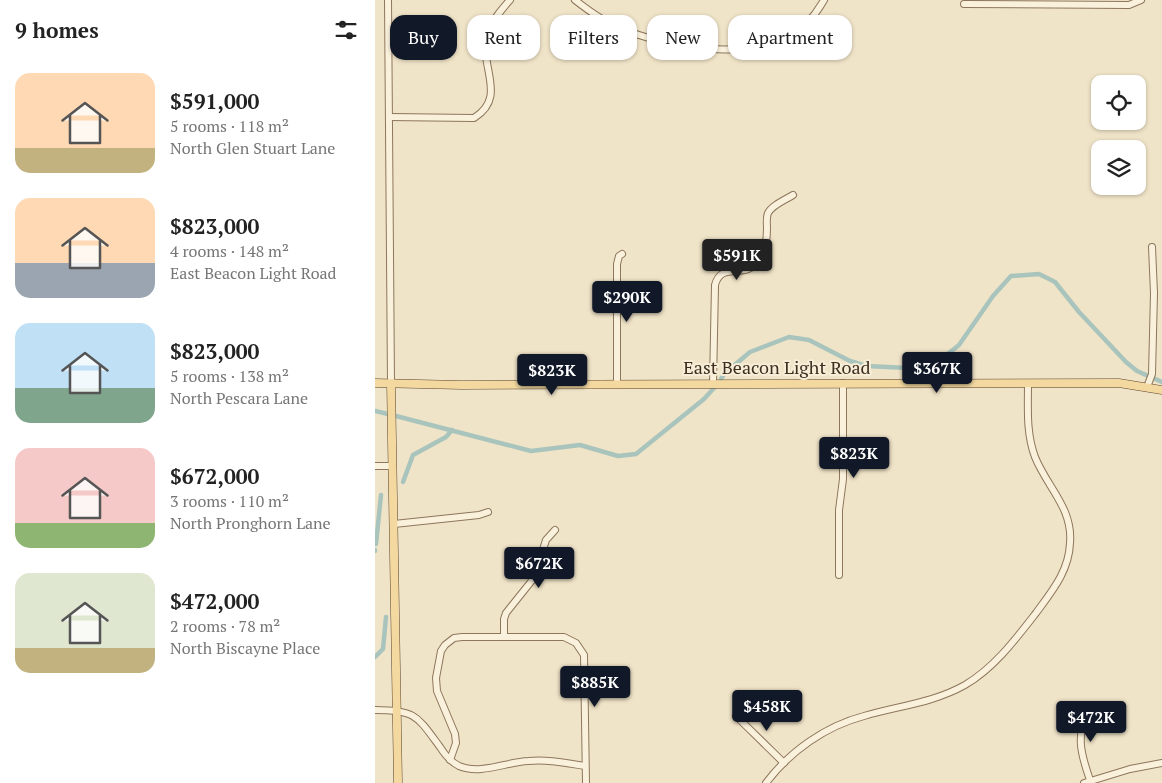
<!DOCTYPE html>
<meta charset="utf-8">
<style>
:root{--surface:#fff;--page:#f2f2f2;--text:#222;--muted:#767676;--accent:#111827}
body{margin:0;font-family:"PT Serif",serif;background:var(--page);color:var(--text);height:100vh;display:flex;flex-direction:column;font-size:19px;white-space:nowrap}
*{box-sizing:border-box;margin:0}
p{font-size:16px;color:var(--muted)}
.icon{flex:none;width:28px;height:28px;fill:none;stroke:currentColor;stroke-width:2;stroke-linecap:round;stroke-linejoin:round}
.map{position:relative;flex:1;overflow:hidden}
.drawer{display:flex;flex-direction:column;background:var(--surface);width:375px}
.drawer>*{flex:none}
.hud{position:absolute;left:15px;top:15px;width:475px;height:45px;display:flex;gap:10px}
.fabs{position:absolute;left:716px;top:75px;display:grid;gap:10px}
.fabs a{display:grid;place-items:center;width:55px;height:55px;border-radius:10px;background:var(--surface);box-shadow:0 1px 4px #0004;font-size:25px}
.price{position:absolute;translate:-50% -42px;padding:0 11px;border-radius:5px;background:var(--accent);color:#fff;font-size:16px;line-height:32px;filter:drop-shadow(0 1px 2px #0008)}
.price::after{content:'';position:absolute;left:50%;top:30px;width:15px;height:11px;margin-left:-8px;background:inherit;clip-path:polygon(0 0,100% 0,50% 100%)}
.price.on{background:#222;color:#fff}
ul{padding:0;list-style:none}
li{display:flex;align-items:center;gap:15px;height:125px;padding:0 15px}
li span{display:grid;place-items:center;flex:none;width:140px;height:100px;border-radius:15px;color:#555}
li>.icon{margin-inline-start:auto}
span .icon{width:60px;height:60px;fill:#fffc;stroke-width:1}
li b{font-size:21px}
h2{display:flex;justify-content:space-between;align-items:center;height:60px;padding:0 15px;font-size:21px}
.chip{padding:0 18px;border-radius:15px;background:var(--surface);box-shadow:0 1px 4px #0004;font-size:18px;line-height:45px}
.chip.on{background:var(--accent);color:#fff}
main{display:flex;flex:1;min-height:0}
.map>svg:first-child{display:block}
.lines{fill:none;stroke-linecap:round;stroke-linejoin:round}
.canal{stroke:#a9c4bc;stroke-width:4.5}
.minor-casing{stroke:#8d765c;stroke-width:8}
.major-casing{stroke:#5b4430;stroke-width:9}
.minor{stroke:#faf1dc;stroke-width:6}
.major{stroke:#f3d9a0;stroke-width:8}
.labels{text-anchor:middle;stroke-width:4;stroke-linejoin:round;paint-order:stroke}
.street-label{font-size:18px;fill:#3d2e20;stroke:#f7eed8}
</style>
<main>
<section class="drawer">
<h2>9 homes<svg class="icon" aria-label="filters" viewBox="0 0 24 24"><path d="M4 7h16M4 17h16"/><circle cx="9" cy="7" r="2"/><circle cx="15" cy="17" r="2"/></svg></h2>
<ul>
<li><span style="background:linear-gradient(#ffd9b3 75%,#c2b280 0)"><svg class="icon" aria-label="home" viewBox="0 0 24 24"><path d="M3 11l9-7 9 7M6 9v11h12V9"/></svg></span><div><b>$591,000</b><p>5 rooms · 118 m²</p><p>North Glen Stuart Lane</p></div></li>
<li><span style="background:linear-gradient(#ffd9b3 65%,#9aa5b1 0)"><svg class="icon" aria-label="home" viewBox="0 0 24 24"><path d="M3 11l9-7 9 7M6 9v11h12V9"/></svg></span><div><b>$823,000</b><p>4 rooms · 148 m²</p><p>East Beacon Light Road</p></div></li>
<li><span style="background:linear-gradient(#bfe0f5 65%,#7fa58c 0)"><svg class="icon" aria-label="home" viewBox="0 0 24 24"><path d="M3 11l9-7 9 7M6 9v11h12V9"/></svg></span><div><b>$823,000</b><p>5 rooms · 138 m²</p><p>North Pescara Lane</p></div></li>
<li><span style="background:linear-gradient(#f6c9c9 75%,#8fb573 0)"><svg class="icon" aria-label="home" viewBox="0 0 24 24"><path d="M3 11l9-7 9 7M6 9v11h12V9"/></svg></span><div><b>$672,000</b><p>3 rooms · 110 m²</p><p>North Pronghorn Lane</p></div></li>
<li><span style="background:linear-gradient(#dfe7d0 75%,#c2b280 0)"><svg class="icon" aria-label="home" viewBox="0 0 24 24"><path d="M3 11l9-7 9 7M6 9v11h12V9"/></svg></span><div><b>$472,000</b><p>2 rooms · 78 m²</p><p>North Biscayne Place</p></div></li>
</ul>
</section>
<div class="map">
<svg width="787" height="783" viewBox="0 0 787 783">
<rect width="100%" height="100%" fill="#f0e4c8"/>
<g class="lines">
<!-- canal -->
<g class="canal">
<polyline points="346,379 349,374 375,352 414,337 434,340 475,361 491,366 533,368 551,365 574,353 584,345 618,296 636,276 664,274 680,282 704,312 751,362 762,371 787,382"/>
<polyline points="0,411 13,414"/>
<polyline points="21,416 156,451 205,445 243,456 261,454 329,399 339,388"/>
<polyline points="28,482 38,455 71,437 77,430"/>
<polyline points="1,544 6,495"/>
<polyline points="0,551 0,550"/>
<polyline points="0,657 8,649 11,617"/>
</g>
<!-- minor casing -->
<g class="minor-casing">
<g id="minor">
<polyline points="13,0 16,383"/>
<path d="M200 0C214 11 229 22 245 28 289 46 341 55 387 46 393 45 401 45 406 42 424 35 440 16 449 0"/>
<polyline points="589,4 754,5 766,0"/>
<path d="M14 117 99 118C133 97 104 67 112 36 116 22 125 11 135 0"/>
<polyline points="242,384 242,264 244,256 247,254"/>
<path d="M338 384 340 285C346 262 368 278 381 264 390 254 392 242 392 229 392 224 391 218 393 213 397 205 410 200 418 195"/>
<polyline points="772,387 777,374 779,293 777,247"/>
<polyline points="0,466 18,466"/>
<polyline points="19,524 104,515 113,512"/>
<polyline points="464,575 464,510 468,479 468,383"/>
<polyline points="129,637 129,619 131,613 159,578 171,540 180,530"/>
<path d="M711 706C703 739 704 749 715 780"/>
<path d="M0 710C41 710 42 716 65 747 70 755 76 762 84 766 106 775 131 762 153 761 172 759 191 763 210 766"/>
<polyline points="361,716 409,763"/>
<polyline points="75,760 81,743 80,734 62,691 61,678 66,651 70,645 79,638 87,637 189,637 201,643 209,655 211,783"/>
<path d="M391 783C415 751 451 726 489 716 523 706 558 703 590 685 619 668 640 640 661 613 677 591 694 571 695 543 698 508 672 487 660 457 651 433 653 408 653 383"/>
<polyline points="709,783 755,769 787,763"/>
</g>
</g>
<!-- major casing -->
<g class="major-casing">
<g id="major">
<polyline points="0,383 87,385 744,383 787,390"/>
<polyline points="16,383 23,783"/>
</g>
</g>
<!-- minor -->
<use href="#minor" class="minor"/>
<!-- major -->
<use href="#major" class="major"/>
</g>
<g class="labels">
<!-- street labels -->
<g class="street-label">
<text x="402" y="374">East Beacon Light Road</text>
</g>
</g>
</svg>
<div class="fabs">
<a><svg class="icon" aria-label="locate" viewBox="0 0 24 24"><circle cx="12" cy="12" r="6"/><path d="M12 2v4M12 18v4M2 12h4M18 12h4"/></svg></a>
<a><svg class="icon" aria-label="layers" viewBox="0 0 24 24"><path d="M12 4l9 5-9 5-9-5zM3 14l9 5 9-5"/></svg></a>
</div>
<b class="price on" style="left:362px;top:281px">$591K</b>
<b class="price" style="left:252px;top:323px">$290K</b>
<b class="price" style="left:562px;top:394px">$367K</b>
<b class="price" style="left:177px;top:396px">$823K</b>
<b class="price" style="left:479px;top:479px">$823K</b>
<b class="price" style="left:164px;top:589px">$672K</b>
<b class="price" style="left:220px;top:708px">$885K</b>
<b class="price" style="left:392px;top:732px">$458K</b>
<b class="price" style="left:716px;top:743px">$472K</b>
<div class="hud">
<a class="chip on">Buy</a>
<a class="chip">Rent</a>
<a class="chip">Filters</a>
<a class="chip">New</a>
<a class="chip">Apartment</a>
</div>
</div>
</main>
